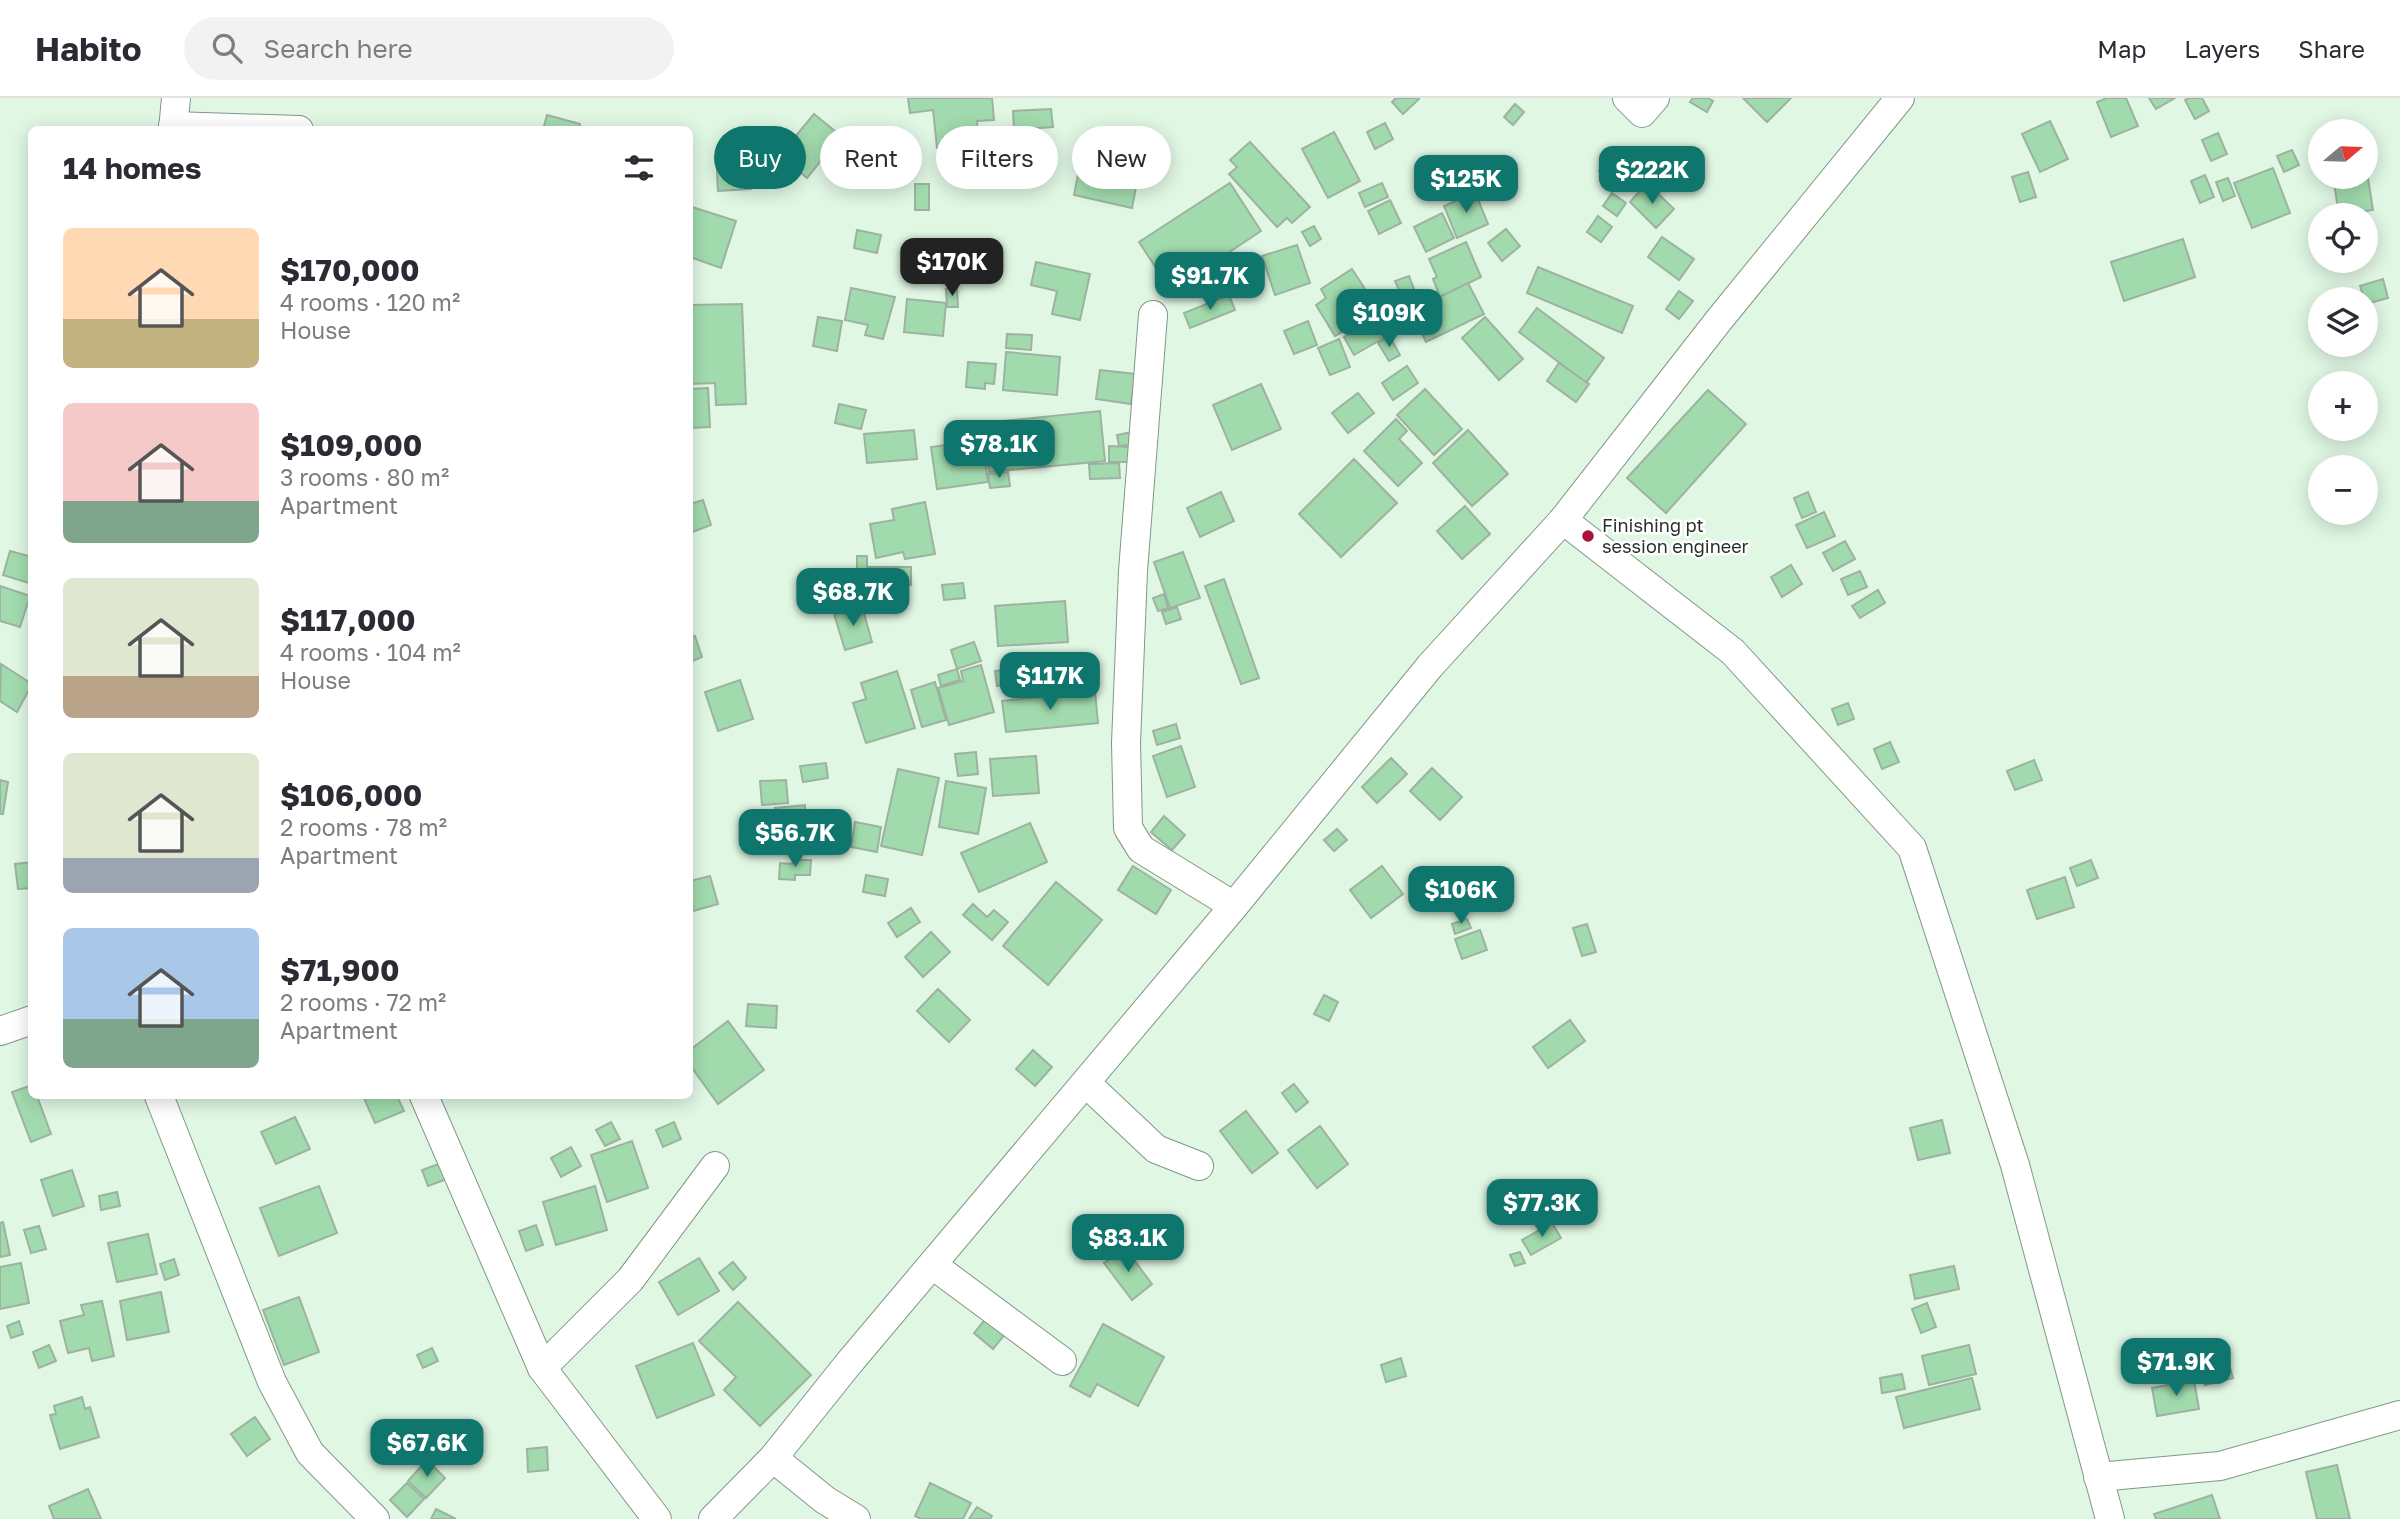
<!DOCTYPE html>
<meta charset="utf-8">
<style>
:root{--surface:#fff;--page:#f2f2f3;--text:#2b2b33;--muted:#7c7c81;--line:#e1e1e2;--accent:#0f766e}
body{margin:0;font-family:"Golos Text",sans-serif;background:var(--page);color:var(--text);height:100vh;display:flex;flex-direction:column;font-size:26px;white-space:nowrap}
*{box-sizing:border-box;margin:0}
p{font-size:23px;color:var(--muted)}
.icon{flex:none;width:38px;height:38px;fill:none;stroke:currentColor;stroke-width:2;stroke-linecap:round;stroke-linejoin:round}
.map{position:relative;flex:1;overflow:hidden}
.details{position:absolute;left:28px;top:28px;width:665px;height:973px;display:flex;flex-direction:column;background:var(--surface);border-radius:10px;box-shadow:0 4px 18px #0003}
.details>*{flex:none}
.hud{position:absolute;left:714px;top:28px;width:665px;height:63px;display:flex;gap:14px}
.needle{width:46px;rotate:71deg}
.buttons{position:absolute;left:2308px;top:21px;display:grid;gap:14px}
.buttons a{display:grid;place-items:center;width:70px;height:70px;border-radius:50%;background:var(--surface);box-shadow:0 4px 18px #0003;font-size:35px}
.price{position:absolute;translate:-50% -60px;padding:0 16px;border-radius:14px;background:var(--accent);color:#fff;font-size:23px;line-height:46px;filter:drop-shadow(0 2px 4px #0008)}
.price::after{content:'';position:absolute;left:50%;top:42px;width:21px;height:16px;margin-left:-10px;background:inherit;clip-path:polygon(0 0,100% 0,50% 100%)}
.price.active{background:#222;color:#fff}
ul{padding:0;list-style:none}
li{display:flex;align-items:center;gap:21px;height:175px;padding:0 35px}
li span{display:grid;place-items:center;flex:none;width:196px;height:140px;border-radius:10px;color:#555}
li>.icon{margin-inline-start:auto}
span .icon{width:84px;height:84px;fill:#fffc;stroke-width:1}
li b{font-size:30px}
h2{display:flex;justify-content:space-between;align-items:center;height:84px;padding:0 35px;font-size:30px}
.pill{padding:0 24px;border-radius:32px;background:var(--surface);box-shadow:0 4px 18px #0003;font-size:24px;line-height:63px}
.pill.active{background:var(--accent);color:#fff}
header{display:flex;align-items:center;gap:42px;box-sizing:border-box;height:98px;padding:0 35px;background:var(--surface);border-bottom:2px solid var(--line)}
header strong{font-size:33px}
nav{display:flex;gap:38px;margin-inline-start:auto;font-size:24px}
.search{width:490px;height:63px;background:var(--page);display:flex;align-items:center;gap:18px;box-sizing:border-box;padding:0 24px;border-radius:38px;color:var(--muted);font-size:26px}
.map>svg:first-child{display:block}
.building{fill:#a1dbad;stroke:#9db2a0;stroke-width:2}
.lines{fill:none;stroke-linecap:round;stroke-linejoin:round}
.street-casing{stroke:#829786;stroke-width:30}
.street{stroke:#fff;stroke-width:28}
.poi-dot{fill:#a9123b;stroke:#fff;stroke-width:2.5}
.labels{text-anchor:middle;stroke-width:5;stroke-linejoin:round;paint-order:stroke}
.poi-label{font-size:18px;fill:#272f28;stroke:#fff;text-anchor:start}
</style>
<header>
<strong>Habito</strong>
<div class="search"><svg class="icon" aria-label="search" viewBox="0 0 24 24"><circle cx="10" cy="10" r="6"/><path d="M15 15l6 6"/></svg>Search here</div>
<nav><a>Map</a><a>Layers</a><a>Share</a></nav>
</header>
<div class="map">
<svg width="2400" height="1421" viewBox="0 0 2400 1421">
<rect width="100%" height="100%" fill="#e0f7e4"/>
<!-- building -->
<g class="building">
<polygon points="908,0 992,0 994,22 977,23 979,46 937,50 933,12 910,15"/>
<polygon points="1396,0 1418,0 1419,1 1403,16 1392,4"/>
<polygon points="1693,0 1708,0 1713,3 1707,14 1690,4"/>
<polygon points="1743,0 1791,0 1767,24"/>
<polygon points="2107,0 2126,0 2138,28 2111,39 2097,4"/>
<polygon points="2149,0 2175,0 2156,11"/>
<polygon points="2189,0 2202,0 2209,13 2195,21 2185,2"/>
<polygon points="1515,6 1524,14 1513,27 1504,19"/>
<polygon points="1051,11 1053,29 1014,32 1013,13"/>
<polygon points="814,16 841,38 807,80 780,57"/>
<polygon points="547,17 580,26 579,32 543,32"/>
<polygon points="2050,23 2068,61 2040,74 2022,36"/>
<polygon points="1385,25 1393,41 1375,51 1367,34"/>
<polygon points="1334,34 1360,83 1328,100 1302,51"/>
<polygon points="2218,35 2227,56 2211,63 2202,42"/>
<polygon points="864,37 884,43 876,72 855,65"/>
<polygon points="1250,44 1310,109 1292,125 1287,120 1277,129 1229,76 1237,69 1230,62"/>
<polygon points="892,49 918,57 913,76 887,69"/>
<polygon points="2292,52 2299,67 2284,74 2277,58"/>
<polygon points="749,53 751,91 718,93 716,55"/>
<polygon points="1619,58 1632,74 1611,90 1599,73"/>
<polygon points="989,65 1010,69 1007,84 986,81"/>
<polygon points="2273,70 2290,115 2252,130 2234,85"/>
<polygon points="2028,74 2036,99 2020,104 2012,79"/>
<polygon points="2367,74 2373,112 2339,117 2333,79 2366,79"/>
<polygon points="1078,77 1136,89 1132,110 1074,97"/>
<polygon points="2205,77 2214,99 2200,105 2191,83"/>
<polygon points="2228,80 2235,98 2223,103 2216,84"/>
<polygon points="1230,85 1261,133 1171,193 1139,144"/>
<polygon points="1382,85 1388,99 1365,109 1359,95"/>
<polygon points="1647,85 1674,111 1656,130 1630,104"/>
<rect x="915" y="86" width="14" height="26"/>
<polygon points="1475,94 1488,126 1457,140 1444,108"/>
<polygon points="1612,95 1626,105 1617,118 1603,108"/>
<polygon points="1390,102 1401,125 1379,136 1368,113"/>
<polygon points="692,109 736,123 721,170 690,159"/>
<polygon points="1442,115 1454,140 1426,154 1414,129"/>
<polygon points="1598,118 1612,129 1601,144 1587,134"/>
<polygon points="1314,128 1321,141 1310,148 1302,134"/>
<polygon points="1506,131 1520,148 1502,163 1488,145"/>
<polygon points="857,132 881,137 877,155 854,150"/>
<polygon points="1662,139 1694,161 1679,182 1648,159"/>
<polygon points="2183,141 2195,179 2124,203 2111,164"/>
<polygon points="1466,144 1481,179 1440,199 1433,181 1437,179 1429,161"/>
<polygon points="1297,147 1310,185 1275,197 1262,158"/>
<polygon points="1036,164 1090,176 1080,222 1052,216 1057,193 1031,187"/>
<polygon points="1538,169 1633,208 1622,235 1527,195"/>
<polygon points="1352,171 1378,211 1335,238 1316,207 1326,200 1321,191"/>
<polygon points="1409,178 1416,196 1403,201 1395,183"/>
<polygon points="2383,181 2388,200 2366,206 2360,188"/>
<polygon points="1468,185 1484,216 1426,244 1411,213"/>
<polygon points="851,190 895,199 883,241 865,237 868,227 845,222"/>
<polygon points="957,190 958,209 947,209 946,191"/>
<polygon points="1679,193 1693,203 1679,221 1666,211"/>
<polygon points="1229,197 1235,212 1190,230 1184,215"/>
<polygon points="907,201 946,205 943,238 904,234"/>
<polygon points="742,206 746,306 716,307 715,285 690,286 690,207"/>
<polygon points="1537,210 1604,260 1586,285 1519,234"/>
<polygon points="818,219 842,223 837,253 813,248"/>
<polygon points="1378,219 1389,237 1354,257 1344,239"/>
<polygon points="1485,219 1523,261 1499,282 1462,240"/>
<polygon points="1308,223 1317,247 1294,256 1284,233"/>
<polygon points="1007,236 1032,237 1031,252 1006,250"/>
<polygon points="1390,239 1400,257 1389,263 1378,245"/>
<polygon points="1339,241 1350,269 1330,277 1318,250"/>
<polygon points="1006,254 1060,259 1057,297 1003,292"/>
<polygon points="968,264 996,266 994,286 985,285 985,291 966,289"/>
<polygon points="1559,265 1589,286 1576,304 1547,283"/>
<polygon points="1407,268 1418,285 1393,302 1382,285"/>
<polygon points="1100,272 1135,276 1131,306 1096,301"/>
<polygon points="1261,286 1281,331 1232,352 1213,307"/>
<polygon points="708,290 710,329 690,330 690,291"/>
<polygon points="1425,291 1462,331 1434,357 1397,317"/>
<polygon points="1708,292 1746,326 1666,415 1627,380"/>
<polygon points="1358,295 1374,315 1348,335 1332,315"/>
<polygon points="839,306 866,312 861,331 835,325"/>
<polygon points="1100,313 1105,363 989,374 984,325"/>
<polygon points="1396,321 1407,333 1399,341 1422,365 1398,388 1364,353"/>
<polygon points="914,332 917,361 867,365 864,336"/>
<polygon points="1468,332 1508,376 1472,408 1433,365"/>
<polygon points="1132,334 1134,346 1119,348 1117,337"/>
<polygon points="982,342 988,384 937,391 931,349"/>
<polygon points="1109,348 1131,349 1131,364 1109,364"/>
<polygon points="1354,361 1397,405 1341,459 1299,416"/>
<polygon points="1119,365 1120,380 1090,381 1089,366"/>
<polygon points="1008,374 1010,388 990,390 988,376"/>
<polygon points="1221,394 1234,423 1200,439 1187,410"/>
<polygon points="1808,394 1816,414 1802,420 1794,400"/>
<polygon points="703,402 711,427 690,435 690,406"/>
<polygon points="925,404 935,456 905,461 903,454 876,460 870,426 894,422 892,411"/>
<polygon points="1465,408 1490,436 1462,461 1437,433"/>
<polygon points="1824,414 1835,438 1807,450 1796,427"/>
<polygon points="1845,443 1855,461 1833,473 1823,455"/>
<polygon points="10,453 32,459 32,486 3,477"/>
<polygon points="1183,454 1200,500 1170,510 1154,464"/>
<polygon points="857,458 867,458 867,469 911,469 911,487 889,487 889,495 857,495"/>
<polygon points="1791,467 1802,486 1782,499 1771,479"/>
<polygon points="1860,473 1867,489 1848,497 1841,481"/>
<polygon points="1224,481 1259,580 1241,586 1205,488"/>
<polygon points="963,485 965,500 944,502 942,487"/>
<polygon points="0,488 30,498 20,529 0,523"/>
<polygon points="1878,492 1885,505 1860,520 1852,508"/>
<polygon points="1164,496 1168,510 1158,513 1153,500"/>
<polygon points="1065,503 1068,544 998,548 995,508"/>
<polygon points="862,508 872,544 845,552 834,516"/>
<polygon points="1177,509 1181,521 1166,526 1162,514"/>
<polygon points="695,538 702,559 690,564 690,539"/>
<polygon points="974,544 981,563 957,571 951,552"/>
<polygon points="1,566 32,586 17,614 0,603"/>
<polygon points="981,567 994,614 949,627 938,590 963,583 961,573"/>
<polygon points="1026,568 1029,583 997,588 995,573"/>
<polygon points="957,571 960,582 941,588 938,577"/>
<polygon points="897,573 915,630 866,645 853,605 866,601 861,585"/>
<polygon points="740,582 753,621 718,633 705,594"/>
<polygon points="935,584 946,622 922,629 911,592"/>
<polygon points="1095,593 1098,625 1006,634 1002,603"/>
<polygon points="1848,605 1854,621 1838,627 1832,611"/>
<polygon points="1176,626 1180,640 1157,647 1153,633"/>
<polygon points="1890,644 1899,664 1882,671 1874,651"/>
<polygon points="1181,648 1195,689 1167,699 1153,658"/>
<polygon points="976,654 978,676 958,678 955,656"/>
<polygon points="1036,658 1039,695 993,698 990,661"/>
<polygon points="1391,660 1407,676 1377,705 1362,689"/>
<polygon points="2034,662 2042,682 2015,692 2007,673"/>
<polygon points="826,665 828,680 803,684 800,668"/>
<polygon points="1432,670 1462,699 1440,722 1410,693"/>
<polygon points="898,671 939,680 922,757 881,748"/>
<polygon points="0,682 8,684 3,716 0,716"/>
<polygon points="786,682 788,705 762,707 760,683"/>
<polygon points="946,683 986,690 978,736 939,729"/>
<polygon points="805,707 805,714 820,712 823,737 808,739 810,753 781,756 775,710"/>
<polygon points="1164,718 1185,737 1172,752 1151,734"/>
<polygon points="855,724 881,729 877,754 851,749"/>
<polygon points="1030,725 1047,764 979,794 961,755"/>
<polygon points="1337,731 1347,742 1334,753 1324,742"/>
<polygon points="793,762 811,762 810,777 795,777 795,782 779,781 780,765 792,766"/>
<polygon points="2091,762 2098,780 2077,788 2070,770"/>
<polygon points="32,764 32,790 18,791 15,766"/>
<polygon points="1133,768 1171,792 1156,816 1118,792"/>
<polygon points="1382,768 1403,796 1371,820 1350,792"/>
<polygon points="866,777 888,781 885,798 863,794"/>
<polygon points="710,778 718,806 690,814 690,783"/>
<polygon points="2065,779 2074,809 2037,821 2027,792"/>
<polygon points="1056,784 1102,822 1048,887 1003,848"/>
<polygon points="973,806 987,819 994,812 1008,824 992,842 963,817"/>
<polygon points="911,810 920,824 897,839 888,825"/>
<polygon points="1467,821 1471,830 1455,836 1452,826"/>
<polygon points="1587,826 1596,854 1582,858 1573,830"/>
<polygon points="1480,832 1487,852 1462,861 1455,841"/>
<polygon points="931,834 950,854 923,879 905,859"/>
<polygon points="938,891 970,922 949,944 917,913"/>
<polygon points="1324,897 1338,904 1329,923 1314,916"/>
<polygon points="748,906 777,908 776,930 746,928"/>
<polygon points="1570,922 1585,943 1548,970 1533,949"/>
<polygon points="728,923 764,972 718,1006 690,967 690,952"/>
<polygon points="1033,952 1052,969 1035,988 1016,971"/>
<polygon points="1294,986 1308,1004 1296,1014 1282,995"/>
<polygon points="32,987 32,998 37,998 51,1036 31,1044 12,994"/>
<polygon points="363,998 397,998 404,1013 375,1025"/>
<polygon points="1246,1013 1278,1055 1252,1075 1220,1033"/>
<polygon points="295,1019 310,1051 276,1066 261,1034"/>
<polygon points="1942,1022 1950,1055 1918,1062 1910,1030"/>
<polygon points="611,1024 620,1041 605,1048 596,1032"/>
<polygon points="674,1024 681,1041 663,1049 656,1032"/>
<polygon points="1320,1028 1348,1066 1317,1090 1288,1052"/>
<polygon points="632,1043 648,1090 607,1104 591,1057"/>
<polygon points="571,1049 581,1068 561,1079 551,1060"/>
<polygon points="444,1064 450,1080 428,1088 422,1072"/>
<polygon points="72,1072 84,1108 53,1118 41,1082"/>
<polygon points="319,1088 337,1135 279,1158 260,1110"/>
<polygon points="595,1088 607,1132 556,1147 543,1104"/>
<polygon points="117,1094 120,1108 101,1112 99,1098"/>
<polygon points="3,1124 10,1157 0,1159 0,1125"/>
<polygon points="1552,1125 1561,1140 1531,1157 1522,1142"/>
<polygon points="536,1127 543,1147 526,1153 519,1133"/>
<polygon points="39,1128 46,1151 31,1155 24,1132"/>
<polygon points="148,1136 157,1176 117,1184 108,1145"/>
<polygon points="1125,1150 1152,1186 1132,1202 1104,1165"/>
<polygon points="1520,1154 1525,1165 1515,1168 1510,1157"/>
<polygon points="699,1160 719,1193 678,1217 659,1184"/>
<polygon points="174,1161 179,1177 165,1182 160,1166"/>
<polygon points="733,1164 746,1180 733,1192 719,1175"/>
<polygon points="21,1165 29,1205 0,1211 0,1169"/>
<polygon points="1954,1168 1959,1191 1915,1201 1910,1177"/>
<polygon points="161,1194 169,1234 127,1242 120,1203"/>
<polygon points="299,1199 319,1254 284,1267 263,1212"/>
<polygon points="102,1203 114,1258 92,1263 89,1250 68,1255 60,1223 84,1217 81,1207"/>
<polygon points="738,1204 811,1277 760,1328 724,1292 736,1279 699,1243"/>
<polygon points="1927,1205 1936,1229 1921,1235 1912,1211"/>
<polygon points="987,1219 1006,1235 993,1251 974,1235"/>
<polygon points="19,1223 23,1236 11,1240 7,1228"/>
<polygon points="1103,1226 1164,1259 1138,1308 1097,1286 1090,1299 1070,1288"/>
<polygon points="693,1245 714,1297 657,1320 636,1268"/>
<polygon points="49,1247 56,1263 39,1270 33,1254"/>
<polygon points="1969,1247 1976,1276 1929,1287 1922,1258"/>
<polygon points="432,1250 438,1263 423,1270 417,1257"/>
<polygon points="1401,1260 1406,1278 1386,1284 1381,1267"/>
<polygon points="2228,1263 2233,1280 2205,1287 2200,1271"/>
<polygon points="1902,1276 1905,1291 1882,1295 1880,1280"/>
<polygon points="1972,1280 1980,1311 1904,1330 1896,1299"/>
<polygon points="2194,1282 2199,1311 2157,1318 2152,1290"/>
<polygon points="82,1299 85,1311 90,1309 99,1339 60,1351 50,1317 56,1316 54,1308"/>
<polygon points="255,1319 270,1341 247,1358 231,1336"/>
<polygon points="547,1349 548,1372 528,1374 527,1351"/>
<polygon points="427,1362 445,1380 426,1400 408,1383"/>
<polygon points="2337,1367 2350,1421 2317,1421 2306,1374"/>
<polygon points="407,1385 424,1401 407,1419 390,1402"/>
<polygon points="930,1385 971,1405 963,1421 921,1421 915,1418"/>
<polygon points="88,1391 101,1421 54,1421 49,1408"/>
<polygon points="2212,1397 2220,1421 2156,1421 2154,1416"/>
<polygon points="977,1409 992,1418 990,1421 969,1421"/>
<polygon points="436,1411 456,1421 431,1421"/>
</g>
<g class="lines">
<!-- street casing -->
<g class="street-casing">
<g id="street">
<polyline points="1627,0 1642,15 1655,0"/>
<polyline points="173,28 299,32"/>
<polyline points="173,32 176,0"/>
<polyline points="1153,217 1133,473 1126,645 1128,730 1141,751 1234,808"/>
<polyline points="1563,422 1733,554 1912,750 2015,1067 2110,1421"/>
<polyline points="0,933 32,922"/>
<polyline points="1086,985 1156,1051 1199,1068"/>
<polyline points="159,998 272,1284 310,1355 375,1421"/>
<polyline points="424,998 542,1270 657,1421"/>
<polyline points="934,1168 1062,1263"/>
<polyline points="542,1270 630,1182 715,1068"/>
<polyline points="773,1360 825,1402 856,1421"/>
<polyline points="2098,1379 2220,1368 2400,1317"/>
<polyline points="713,1421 773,1360 849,1265 1234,808 1430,568 1563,422 1719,222 1900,0"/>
</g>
</g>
<!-- street -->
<use href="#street" class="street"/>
</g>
<!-- markers -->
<circle class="poi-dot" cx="1588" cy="438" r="7"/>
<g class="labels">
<!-- poi labels -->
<g class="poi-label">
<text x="1602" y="434">Finishing pt<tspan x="1602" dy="21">session engineer</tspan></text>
</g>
</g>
</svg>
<div class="buttons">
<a><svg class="needle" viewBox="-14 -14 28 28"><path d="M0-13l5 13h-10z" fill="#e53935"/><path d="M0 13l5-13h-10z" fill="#7c7c81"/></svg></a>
<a><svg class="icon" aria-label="locate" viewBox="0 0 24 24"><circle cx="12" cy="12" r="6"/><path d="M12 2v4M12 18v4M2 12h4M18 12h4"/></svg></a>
<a><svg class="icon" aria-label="layers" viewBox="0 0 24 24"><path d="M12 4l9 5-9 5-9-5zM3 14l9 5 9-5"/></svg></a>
<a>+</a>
<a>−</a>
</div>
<b class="price" style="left:1652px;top:108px">$222K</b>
<b class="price" style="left:1466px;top:117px">$125K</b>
<b class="price active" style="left:952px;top:200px">$170K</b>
<b class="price" style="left:1210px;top:214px">$91.7K</b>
<b class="price" style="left:1389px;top:251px">$109K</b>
<b class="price" style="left:999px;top:382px">$78.1K</b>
<b class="price" style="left:853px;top:530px">$68.7K</b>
<b class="price" style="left:1050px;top:614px">$117K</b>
<b class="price" style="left:795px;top:771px">$56.7K</b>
<b class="price" style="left:1461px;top:828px">$106K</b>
<b class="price" style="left:1542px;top:1141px">$77.3K</b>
<b class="price" style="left:1128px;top:1176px">$83.1K</b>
<b class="price" style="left:2176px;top:1300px">$71.9K</b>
<b class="price" style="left:427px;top:1381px">$67.6K</b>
<div class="hud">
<a class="pill active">Buy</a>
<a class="pill">Rent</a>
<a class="pill">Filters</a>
<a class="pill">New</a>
</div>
<section class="details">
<h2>14 homes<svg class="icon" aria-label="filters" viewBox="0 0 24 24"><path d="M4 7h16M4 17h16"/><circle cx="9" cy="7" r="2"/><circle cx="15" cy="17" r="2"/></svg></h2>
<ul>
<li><span style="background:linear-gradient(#ffd9b3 65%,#c2b280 0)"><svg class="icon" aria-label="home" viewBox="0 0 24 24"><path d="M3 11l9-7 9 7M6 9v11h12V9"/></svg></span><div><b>$170,000</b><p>4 rooms · 120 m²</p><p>House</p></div></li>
<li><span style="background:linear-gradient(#f6c9c9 70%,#7fa58c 0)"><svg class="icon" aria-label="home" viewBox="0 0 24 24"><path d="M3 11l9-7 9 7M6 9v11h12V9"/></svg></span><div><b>$109,000</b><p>3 rooms · 80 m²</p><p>Apartment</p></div></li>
<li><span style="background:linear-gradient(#dfe7d0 70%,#b9a48a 0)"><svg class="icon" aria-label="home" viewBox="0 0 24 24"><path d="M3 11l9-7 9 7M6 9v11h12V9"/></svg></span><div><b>$117,000</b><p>4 rooms · 104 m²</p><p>House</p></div></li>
<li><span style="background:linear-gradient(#dfe7d0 75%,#9aa5b1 0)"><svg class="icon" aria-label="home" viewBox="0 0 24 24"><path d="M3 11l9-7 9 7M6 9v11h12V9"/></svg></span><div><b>$106,000</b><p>2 rooms · 78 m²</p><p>Apartment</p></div></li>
<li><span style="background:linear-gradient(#a9c7e8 65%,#7fa58c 0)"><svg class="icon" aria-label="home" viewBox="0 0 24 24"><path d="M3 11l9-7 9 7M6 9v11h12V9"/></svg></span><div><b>$71,900</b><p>2 rooms · 72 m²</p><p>Apartment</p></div></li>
</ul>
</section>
</div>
